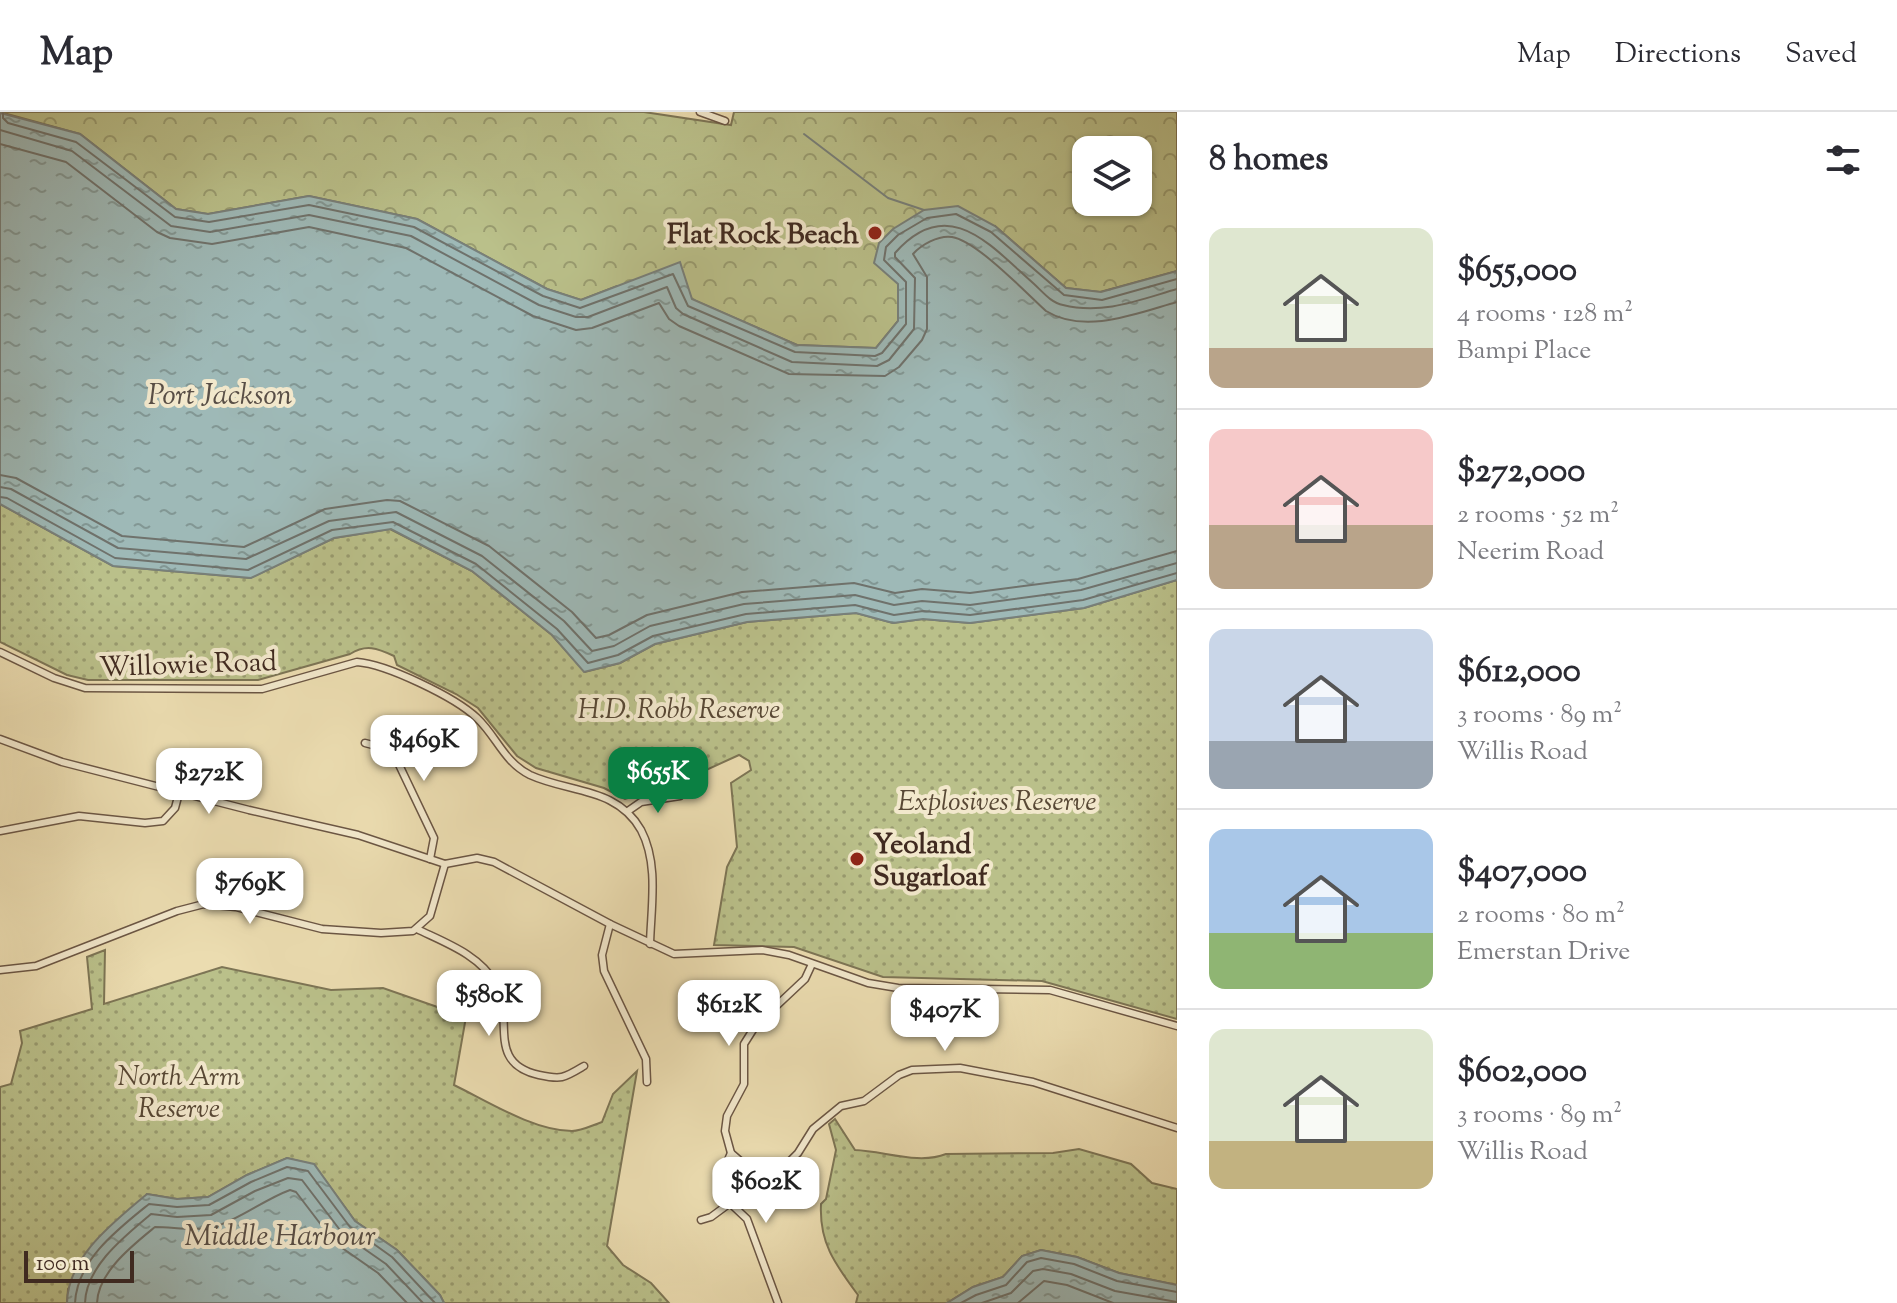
<!DOCTYPE html>
<meta charset="utf-8">
<style>
:root{--surface:#fff;--page:#f7f7f7;--text:#2b2b33;--muted:#7c7c81;--line:#e1e1e2;--accent:#0b8043}
body{margin:0;font-family:"Sorts Mill Goudy",serif;background:var(--page);color:var(--text);height:100vh;display:flex;flex-direction:column;font-size:30px;white-space:nowrap}
*{box-sizing:border-box;margin:0}
p{font-size:26px;color:var(--muted)}
.icon{flex:none;width:44px;height:44px;fill:none;stroke:currentColor;stroke-width:2;stroke-linecap:round;stroke-linejoin:round}
.map{position:relative;flex:1;overflow:hidden}
.details{display:flex;flex-direction:column;background:var(--surface);width:720px}
.details>*{flex:none}
.tools{position:absolute;left:1072px;top:24px;display:grid;gap:16px}
.tools a{display:grid;place-items:center;width:80px;height:80px;border-radius:16px;background:var(--surface);box-shadow:0 2px 6px #0004;font-size:40px}
.scale{position:absolute;left:24px;bottom:20px;width:110px;box-sizing:border-box;padding-left:8px;border:4px solid #402a20;border-top:0;font-size:22px;line-height:28px;white-space:nowrap;color:#402a20;-webkit-text-stroke:6px #f2e8cc;paint-order:stroke}
.price{position:absolute;translate:-50% -68px;padding:0 18px;border-radius:16px;background:#fff;color:#222;font-size:26px;line-height:52px;filter:drop-shadow(0 2px 4px #0008)}
.price::after{content:'';position:absolute;left:50%;top:48px;width:24px;height:18px;margin-left:-12px;background:inherit;clip-path:polygon(0 0,100% 0,50% 100%)}
.price.selected{background:var(--accent);color:#fff}
ul{padding:0;list-style:none}
li{display:flex;align-items:center;gap:24px;height:200px;padding:0 32px}
li+li{border-top:2px solid var(--line)}
li span{display:grid;place-items:center;flex:none;width:224px;height:160px;border-radius:16px;color:#555}
li>.icon{margin-inline-start:auto}
span .icon{width:96px;height:96px;fill:#fffc;stroke-width:1}
li b{font-size:34px}
h2{display:flex;justify-content:space-between;align-items:center;height:96px;padding:0 32px;font-size:34px}
header{display:flex;align-items:center;gap:48px;box-sizing:border-box;height:112px;padding:0 40px;background:var(--surface);border-bottom:2px solid var(--line)}
header strong{font-size:38px}
nav{display:flex;gap:44px;margin-inline-start:auto;font-size:28px}
main{display:flex;flex:1;min-height:0}
.map>svg:first-child{display:block}
.forest{fill:url(#forest-crowns);stroke:#7d7555;stroke-width:2;fill-rule:evenodd}
.park{fill:url(#park-dots);stroke:#7d7555;stroke-width:2}
.water{fill:url(#water-ripples);stroke:#78807b;stroke-width:2}
.lines{fill:none;stroke-linecap:round;stroke-linejoin:round}
.shore{stroke:#6f726c;stroke-width:2}
.stream{stroke:#78807b;stroke-width:2}
.street-casing{stroke:#6b5644;stroke-width:9}
.street{stroke:#f2e8cc;stroke-width:6}
.poi-dot{fill:#8f2418;stroke:#f2e8cc;stroke-width:3}
.labels{text-anchor:middle;stroke-width:8;stroke-linejoin:round;paint-order:stroke}
.poi-label{font-size:28px;font-weight:bold;fill:#402a20;stroke:#f2e8cc;text-anchor:end}
.street-label{font-size:28px;fill:#402a20;stroke:#f2e8cc}
.park-label{font-size:28px;font-style:italic;fill:#584835;stroke:#f2e8cc}
.water-label{font-size:30px;font-style:italic;fill:#584e46;stroke:#f2e8cc}
</style>
<header>
<strong>Map</strong>
<nav><a>Map</a><a>Directions</a><a>Saved</a></nav>
</header>
<main>
<div class="map">
<svg width="1177" height="1191" viewBox="0 0 1177 1191">
<defs>
<pattern id="forest-crowns" width="20" height="18" patternUnits="userSpaceOnUse" patternTransform="scale(2)"><rect width="20" height="18" fill="#bac08a"/><path d="M2 6a3 3 0 1 1 6 0M12 15a3 3 0 1 1 6 0" fill="none" stroke="#999c70"/></pattern>
<pattern id="park-dots" width="8" height="8" patternUnits="userSpaceOnUse" patternTransform="scale(2)"><rect width="8" height="8" fill="#bac08a"/><path d="M2 2h.1M6 6h.1" fill="none" stroke="#999c70" stroke-width="1.8" stroke-linecap="round"/></pattern>
<pattern id="water-ripples" width="26" height="14" patternUnits="userSpaceOnUse" patternTransform="scale(2)"><rect width="26" height="14" fill="#9eb9b7"/><path d="M2 4q2-2 4 0t4 0M15 11q2-2 4 0t4 0" fill="none" stroke="#829794"/></pattern>
</defs>
<rect width="100%" height="100%" fill="#ebdcb0"/>
<filter id="stains"><feTurbulence type="fractalNoise" baseFrequency=".0025" numOctaves="4"/><feColorMatrix values="0 0 0 0 .2 0 0 0 0 .09 0 0 0 0 .02 0 0 0 .5 -.17"/></filter>
<radialGradient id="worn" r=".72"><stop offset=".6" stop-color="#630" stop-opacity="0"/><stop offset="1" stop-color="#630" stop-opacity=".3"/></radialGradient>
<!-- forest -->
<path class="forest" d="M0 0H644L731 13 734 0H1177V159L1100 180 1066 176 995 114 898 172V209L876 236 797 233 691 187 617 174 581 188 547 177 417 107 309 84 208 102 176 97 80 22ZM1086 38H1138V90H1086Z"/>
<!-- park -->
<g class="park">
<path d="M0 392 113 454 250 466 334 426 390 417 472 459 552 523 585 560 620 551 655 532 747 510 856 501 893 511 923 507 970 511 1084 496 1177 468V907L1042 869 883 865 794 835 714 833 727 755 737 735 731 671 751 658 749 649 739 643 682 669 625 687 604 676 536 656 517 644 478 596 456 582 397 553 394 544C377 536 366 532 350 542L258 568H88L67 563 0 530Z"/>
<path d="M105 838 104 892 222 855 331 878 383 876 466 905 454 973C487 989 534 1019 572 1019 581 1019 593 1013 602 1010L613 982 637 959 607 1134 623 1153 651 1171 669 1191H444L440 1183 397 1138 355 1109 314 1053 287 1046 247 1063 208 1085 177 1087 147 1082 68 1177 67 1191H0V975L11 972 22 931 20 919 92 897 87 845Z"/>
<path d="M835 1007 855 1038C884 1039 919 1053 946 1042L1053 1041 1079 1037 1131 1052 1152 1071 1177 1077V1173L1119 1161 1077 1145 1041 1138 1022 1144 1003 1165 973 1175 947 1191H856L858 1183C835 1152 819 1131 821 1092L826 1087 836 1038 829 1012Z"/>
</g>
<!-- water -->
<g class="water">
<polygon points="0,1 80,22 176,97 208,102 309,84 417,107 547,177 581,188 680,150 692,187 797,233 876,236 898,209 898,172 874,151 879,131 893,117 924,98 958,94 995,114 1066,176 1101,180 1177,159 1177,468 1084,496 970,511 923,507 893,511 856,501 747,510 655,532 620,551 584,560 552,523 472,459 391,417 334,426 251,466 113,454 0,392"/>
<path d="M287 1046 314 1052 355 1109 397 1138 440 1183 444 1191H67C68 1144 114 1110 147 1082L177 1087 208 1085 247 1063Z"/>
<polygon points="1041,1138 1077,1145 1119,1161 1177,1173 1177,1191 947,1191 973,1175 1003,1165 1022,1144"/>
</g>
<g class="lines">
<!-- shore -->
<g class="shore">
<polyline points="3,0 3,6 8,11 76,30 175,105 209,110 309,93 414,115 543,184 580,196 673,162 688,194 795,240 875,244 882,241 906,212 906,170 884,148 886,135 898,123 927,106 956,102 991,120 1064,183 1102,188 1177,167"/>
<path d="M0 18 72 39 171 114 210 120 309 103 411 124 539 193 576 205H588L667 175 676 196 683 202 792 250 877 254 889 248 914 217 915 166 895 145V141C948 81 990 133 1033 171 1042 179 1051 191 1063 193 1103 203 1139 188 1177 177"/>
<path d="M0 32 66 50 157 120 170 126 212 132 309 115 406 136 533 204 576 218 592 216 659 191 669 207 679 214 789 262 885 264 899 255 922 228 927 217V165L913 142C921 133 938 123 952 125 977 129 1026 181 1046 199 1085 223 1138 201 1177 190"/>
<polyline points="0,363 16,366 122,424 244,435 325,397 387,388 400,389 489,434 572,500 596,526 609,523 647,503 742,480 854,471 895,481 922,477 970,481 1078,467 1177,439"/>
<polyline points="0,375 11,377 118,436 246,447 329,409 396,400 482,444 564,509 592,539 614,534 650,514 744,492 855,483 894,493 922,489 970,493 1081,478 1177,451"/>
<polyline points="0,385 7,386 115,446 248,458 332,418 393,410 476,452 557,517 588,551 618,543 653,524 746,502 855,493 894,503 923,499 970,503 1083,488 1177,461"/>
<path d="M75 1191C77 1148 118 1117 149 1092L177 1095 209 1093 251 1070 287 1055 308 1059 350 1115 392 1145 435 1191"/>
<path d="M85 1191C86 1154 125 1124 151 1102L177 1105 211 1103 255 1079 288 1066 302 1068 343 1122 386 1152 423 1191"/>
<path d="M97 1191C98 1160 133 1133 155 1115 175 1115 198 1120 217 1114 242 1106 265 1087 290 1078L296 1080 335 1131 378 1161 407 1191"/>
<polyline points="961,1191 976,1183 1006,1173 1027,1150 1041,1146 1074,1152 1117,1169 1177,1180"/>
<polyline points="982,1191 1011,1181 1033,1159 1043,1157 1071,1162 1115,1179 1177,1190"/>
<polyline points="1018,1191 1044,1169 1067,1173 1113,1191"/>
</g>
<!-- stream -->
<polyline class="stream" points="804,22 888,86 924,98"/>
<!-- street casing -->
<g class="street-casing">
<g id="street">
<polyline points="700,0 725,9"/>
<path d="M0 540 54 566 85 576 262 577 357 550C386 552 455 585 477 606 497 625 504 650 530 663 569 681 617 675 641 718 659 752 651 795 650 832"/>
<polyline points="0,627 62,650 249,698 358,723 445,752 477,746 494,750 610,812 674,842 762,838 789,843 868,871 898,876 1050,878 1177,914"/>
<polyline points="365,631 392,638 434,726 430,747"/>
<polyline points="628,699 641,690 680,684"/>
<polyline points="0,719 79,704 145,711 163,709 175,696 179,681"/>
<polyline points="610,812 602,843 604,859 646,947 647,970"/>
<path d="M417 817C446 831 480 843 496 872 515 906 485 951 539 963 562 968 564 966 584 954"/>
<polyline points="812,852 805,867 756,913 744,932 744,972 727,1004 725,1019 731,1041 746,1054 764,1057 787,1052 798,1041 813,1017 841,994 864,989 899,963 912,958 960,956 1033,970 1177,1016"/>
<polyline points="0,858 36,854 177,799 204,792 236,795 322,817 381,821 413,819 430,804 445,752"/>
<polyline points="731,1041 721,1064 724,1078 730,1091 747,1107 778,1191"/>
<polyline points="701,1108 711,1105 730,1091"/>
</g>
</g>
<!-- street -->
<use href="#street" class="street"/>
</g>
<!-- markers -->
<g class="poi-dot">
<circle cx="875" cy="121" r="8"/>
<circle cx="857" cy="747" r="8"/>
</g>
<g class="labels">
<!-- poi labels -->
<g class="poi-label">
<text x="859" y="131">Flat Rock Beach</text>
<text x="873" y="741" text-anchor="start">Yeoland<tspan x="873" dy="32">Sugarloaf</tspan></text>
</g>
<!-- street labels -->
<g class="street-label">
<text transform="translate(188 551) rotate(-2)" y="10">Willowie Road</text>
</g>
<!-- park labels -->
<g class="park-label">
<text x="679" y="606">H.D. Robb Reserve</text>
<text x="997" y="698">Explosives Reserve</text>
<text x="179" y="973">North Arm<tspan x="179" dy="32">Reserve</tspan></text>
</g>
<!-- water labels -->
<g class="water-label">
<text x="220" y="292">Port Jackson</text>
<text x="280" y="1133">Middle Harbour</text>
</g>
</g>
<rect width="100%" height="100%" filter="url(#stains)"/>
<rect width="100%" height="100%" fill="url(#worn)"/>
</svg>
<div class="tools">
<a><svg class="icon" aria-label="layers" viewBox="0 0 24 24"><path d="M12 4l9 5-9 5-9-5zM3 14l9 5 9-5"/></svg></a>
</div>
<div class="scale">100 m</div>
<b class="price" style="left:424px;top:671px">$469K</b>
<b class="price selected" style="left:658px;top:703px">$655K</b>
<b class="price" style="left:209px;top:704px">$272K</b>
<b class="price" style="left:250px;top:814px">$769K</b>
<b class="price" style="left:489px;top:926px">$580K</b>
<b class="price" style="left:729px;top:936px">$612K</b>
<b class="price" style="left:945px;top:941px">$407K</b>
<b class="price" style="left:766px;top:1113px">$602K</b>
</div>
<section class="details">
<h2>8 homes<svg class="icon" aria-label="filters" viewBox="0 0 24 24"><path d="M4 7h16M4 17h16"/><circle cx="9" cy="7" r="2"/><circle cx="15" cy="17" r="2"/></svg></h2>
<ul>
<li><span style="background:linear-gradient(#dfe7d0 75%,#b9a48a 0)"><svg class="icon" aria-label="home" viewBox="0 0 24 24"><path d="M3 11l9-7 9 7M6 9v11h12V9"/></svg></span><div><b>$655,000</b><p>4 rooms · 128 m²</p><p>Bampi Place</p></div></li>
<li><span style="background:linear-gradient(#f6c9c9 60%,#b9a48a 0)"><svg class="icon" aria-label="home" viewBox="0 0 24 24"><path d="M3 11l9-7 9 7M6 9v11h12V9"/></svg></span><div><b>$272,000</b><p>2 rooms · 52 m²</p><p>Neerim Road</p></div></li>
<li><span style="background:linear-gradient(#c9d6e8 70%,#9aa5b1 0)"><svg class="icon" aria-label="home" viewBox="0 0 24 24"><path d="M3 11l9-7 9 7M6 9v11h12V9"/></svg></span><div><b>$612,000</b><p>3 rooms · 89 m²</p><p>Willis Road</p></div></li>
<li><span style="background:linear-gradient(#a9c7e8 65%,#8fb573 0)"><svg class="icon" aria-label="home" viewBox="0 0 24 24"><path d="M3 11l9-7 9 7M6 9v11h12V9"/></svg></span><div><b>$407,000</b><p>2 rooms · 80 m²</p><p>Emerstan Drive</p></div></li>
<li><span style="background:linear-gradient(#dfe7d0 70%,#c2b280 0)"><svg class="icon" aria-label="home" viewBox="0 0 24 24"><path d="M3 11l9-7 9 7M6 9v11h12V9"/></svg></span><div><b>$602,000</b><p>3 rooms · 89 m²</p><p>Willis Road</p></div></li>
</ul>
</section>
</main>
